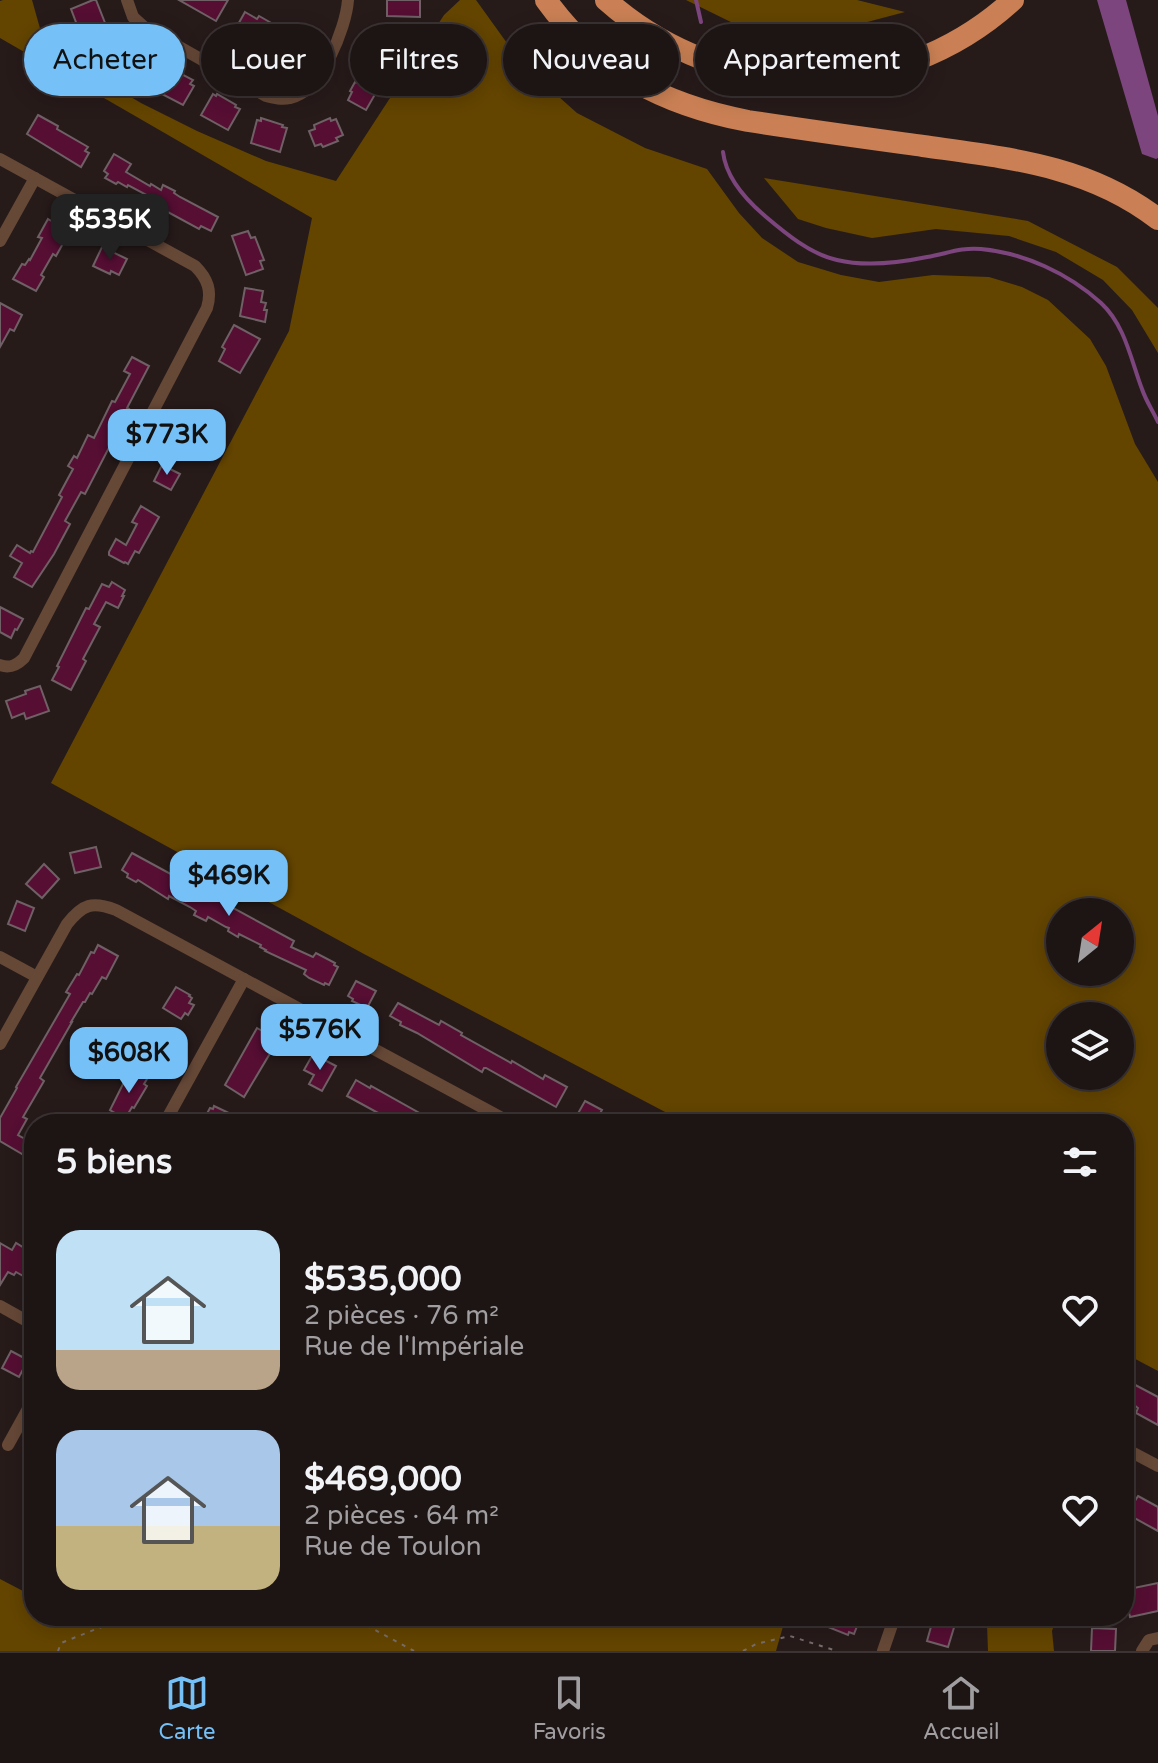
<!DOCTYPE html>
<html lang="fr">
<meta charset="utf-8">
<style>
:root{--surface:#1d1414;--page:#2a2122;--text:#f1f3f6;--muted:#a09ea0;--line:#3b3334;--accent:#75c0f6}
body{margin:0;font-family:"Varela Round",sans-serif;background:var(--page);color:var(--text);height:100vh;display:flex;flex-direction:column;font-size:30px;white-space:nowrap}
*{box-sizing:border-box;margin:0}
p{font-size:26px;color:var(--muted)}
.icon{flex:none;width:44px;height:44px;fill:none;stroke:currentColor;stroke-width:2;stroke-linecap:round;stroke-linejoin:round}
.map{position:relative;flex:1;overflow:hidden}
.drawer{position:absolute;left:24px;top:1114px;width:1110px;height:512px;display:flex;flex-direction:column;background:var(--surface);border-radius:32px;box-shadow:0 4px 20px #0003,0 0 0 2px var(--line)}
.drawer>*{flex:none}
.banner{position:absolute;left:24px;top:24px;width:1110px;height:72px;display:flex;gap:16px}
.needle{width:52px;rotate:30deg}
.fabs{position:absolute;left:1046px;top:898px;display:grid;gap:16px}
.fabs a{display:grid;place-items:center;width:88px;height:88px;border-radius:50%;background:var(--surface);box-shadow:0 4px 20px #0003,0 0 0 2px var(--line);font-size:40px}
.price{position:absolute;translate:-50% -68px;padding:0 18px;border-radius:16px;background:var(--accent);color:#111;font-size:26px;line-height:52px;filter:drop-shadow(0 2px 4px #0008)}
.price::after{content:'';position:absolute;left:50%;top:48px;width:24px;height:18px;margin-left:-12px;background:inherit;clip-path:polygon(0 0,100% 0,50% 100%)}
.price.on{background:#222;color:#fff}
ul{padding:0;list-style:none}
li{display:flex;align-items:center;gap:24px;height:200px;padding:0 32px}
li span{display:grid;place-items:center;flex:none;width:224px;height:160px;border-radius:24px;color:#555}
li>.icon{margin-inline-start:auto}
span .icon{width:96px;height:96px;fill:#fffc;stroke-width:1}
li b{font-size:34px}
h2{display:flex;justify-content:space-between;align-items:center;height:96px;padding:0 32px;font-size:34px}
.chip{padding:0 28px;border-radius:36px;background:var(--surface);box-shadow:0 4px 20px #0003,0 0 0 2px var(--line);font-size:28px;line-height:72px}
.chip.on{background:var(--accent);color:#111}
.tab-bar{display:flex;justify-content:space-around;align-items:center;height:112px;border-top:2px solid var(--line);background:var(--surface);font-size:22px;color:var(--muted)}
.tab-bar a{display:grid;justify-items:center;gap:4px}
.tab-bar .on{color:var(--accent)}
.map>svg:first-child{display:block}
.forest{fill:#644500;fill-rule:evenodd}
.water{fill:#7c457d}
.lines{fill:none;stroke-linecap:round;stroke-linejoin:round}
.stream{stroke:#7c457d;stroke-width:4}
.building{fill:#560e33;stroke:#6f6065;stroke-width:2}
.path{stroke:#776c6b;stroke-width:2;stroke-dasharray:4 6;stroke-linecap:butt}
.street{stroke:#664837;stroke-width:12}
.highway{stroke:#ca8054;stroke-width:22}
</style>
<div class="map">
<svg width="1158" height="1651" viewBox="0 0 1158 1651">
<rect width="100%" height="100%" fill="#271b1a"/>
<!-- forest -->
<g class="forest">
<path d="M3 0H32L43 39 72 62 141 103 197 131 266 161 336 181 444 15 460 0H476L522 64 577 113 645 148 707 169 739 213 762 238 798 262 841 275 879 282 933 275 989 277 1022 287 1048 300 1090 339 1106 366 1135 444 1158 482V1371L1124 1353V1124H688L364 954 51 783 289 331 312 218 0 38V1ZM1060 912H1120V972H1060ZM1060 1016H1120V1076H1060Z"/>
<polygon points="686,0 857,0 905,12 837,30 794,34 739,26"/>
<polygon points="764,178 1028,221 1117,267 1158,308 1158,353 1132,310 1103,280 1056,252 1009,236 936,229 872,238 826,228 798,219"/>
<polygon points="34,1573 34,1616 786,1616 776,1651 0,1651 0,1579 23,1591"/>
<polygon points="1005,1616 1057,1616 1052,1631 1054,1651 988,1651 987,1624 1004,1624"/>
</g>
<!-- water -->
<polygon class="water" points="1097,0 1126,0 1158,116 1158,158 1156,159 1142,154"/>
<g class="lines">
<!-- stream -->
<g class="stream">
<polyline points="696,0 701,22"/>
<path d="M723 152C726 178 745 199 765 216 785 233 810 254 837 260 866 267 898 263 927 257 946 254 961 247 981 249 1024 253 1068 273 1101 303 1125 325 1131 360 1142 389 1146 401 1153 411 1158 422"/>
</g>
</g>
<!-- building -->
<g class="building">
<polygon points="93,0 96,0 107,28 82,38 71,9"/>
<polygon points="179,0 228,0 216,21"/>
<polygon points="387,0 420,0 420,17 387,16"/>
<polygon points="245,12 257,19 259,16 303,41 292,59 236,28"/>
<polygon points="384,33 404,44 366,110 348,100 352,92 350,91 355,82 358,83"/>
<polygon points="119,46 164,73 165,70 170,72 172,69 193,80 190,84 194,86 183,105 108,66"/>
<polygon points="213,94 216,96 217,94 236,105 235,107 240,109 228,130 201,115"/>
<polygon points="38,115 58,126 57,129 88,147 85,151 89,153 81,167 27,134"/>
<polygon points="261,118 283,125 282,127 287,128 280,152 251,143 257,120 261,121"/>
<polygon points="330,118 331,121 336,119 343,135 336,138 338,141 323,147 321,144 315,146 309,131 315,129 314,125"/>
<polygon points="114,154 131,164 126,172 150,186 151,184 161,190 163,185 175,191 174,193 180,197 218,217 211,231 201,226 199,229 166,211 165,214 154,209 157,204 153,201 154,199 128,185 127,187 118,182 116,184 105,178 108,174 104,171"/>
<polygon points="48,219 65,229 61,237 65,240 56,256 53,254 41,275 44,277 36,291 13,279 22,264 25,265 29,259 30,260 42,238 38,237"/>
<polygon points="248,231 251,238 255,237 264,260 260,261 263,269 246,275 232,236"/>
<polygon points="102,247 127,259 119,275 111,271 110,274 93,266"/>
<polygon points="245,288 263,291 261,302 266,303 264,310 267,310 265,322 240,316"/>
<polygon points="0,303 22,315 14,331 10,329 0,347"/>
<polygon points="234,325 260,339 240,373 219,361 225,349 222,347"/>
<polygon points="132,357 149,366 127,408 129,409 85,494 81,492 65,521 70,524 54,554 32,587 14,577 22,563 10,556 17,545 30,553 31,551 33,552 62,497 59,495 73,469 68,466 74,456 77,458 88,435 94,438 112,401 115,402 130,374 124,371"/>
<polygon points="187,417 201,425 195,435 198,437 189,453 172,444 177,435 173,433 180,419 184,422"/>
<polygon points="162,465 180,474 171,490 154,481"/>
<polygon points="141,506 159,517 139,553 135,551 128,564 125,562 124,563 109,555 109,552 116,539 126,545 137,524 132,522"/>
<polygon points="112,582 125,590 122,596 124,596 118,608 106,602 94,624 100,627 83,659 86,661 71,690 52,680 59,667 57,666 86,608 89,609 102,584 109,587"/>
<polygon points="0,607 23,619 17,630 15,629 11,638 0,632"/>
<polygon points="40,686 49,711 26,719 24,713 12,718 6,701 26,694 25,691"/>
<polygon points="96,847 101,867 75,873 70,853"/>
<polygon points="132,853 294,941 291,947 313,957 316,953 335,963 334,965 338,967 329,985 325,983 324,985 309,978 304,974 306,970 265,951 266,950 260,947 261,945 239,934 238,937 228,931 229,928 226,927 208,917 206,921 194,915 196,911 190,907 169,896 168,899 138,880 136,882 127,877 128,874 122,870"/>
<polygon points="44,864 59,879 42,898 26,884"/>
<polygon points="17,901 34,908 25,931 8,924"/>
<polygon points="98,945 118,956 106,979 102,977 92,994 90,993 85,1002 83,1002 71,1022 72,1022 40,1078 44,1081 23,1117 27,1119 18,1135 34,1144 34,1161 0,1141 0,1118 17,1088 16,1087 70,994 66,992 77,974 79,975 91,952 94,953"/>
<polygon points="356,981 376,991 367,1008 352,1001 353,999 348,996"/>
<polygon points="176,987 190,995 189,996 192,998 189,1003 194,1005 188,1015 185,1013 181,1019 163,1008"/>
<polygon points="398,1003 439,1025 441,1021 462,1033 461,1035 511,1063 512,1061 543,1079 545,1075 567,1087 556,1107 486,1068 484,1068 482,1072 417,1033 400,1025 401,1022 390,1016"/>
<polygon points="257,1028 278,1040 244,1097 225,1085"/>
<polygon points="155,1029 173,1039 169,1045 173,1047 167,1056 165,1055 162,1061 143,1051"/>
<polygon points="313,1054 336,1066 322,1091 309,1084 314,1075 304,1070"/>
<polygon points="135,1072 147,1079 144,1084 147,1086 134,1108 132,1107 125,1119 110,1110 127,1076 132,1078"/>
<polygon points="356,1080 370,1088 371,1086 439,1124 399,1124 380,1114 347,1096"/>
<polygon points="585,1101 602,1110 594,1124 581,1124 582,1120 576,1117"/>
<polygon points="214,1106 233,1115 228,1124 205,1124 207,1121 204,1119 210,1108 213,1109"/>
<polygon points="0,1243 12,1250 16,1243 34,1254 34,1282 16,1272 14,1275 8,1272 0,1285"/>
<polygon points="11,1351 28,1360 19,1377 2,1368"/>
<polygon points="1124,1379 1158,1397 1158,1425 1136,1413 1138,1408 1124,1397"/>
<polygon points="1138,1496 1158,1507 1158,1531 1127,1514"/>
<polygon points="1158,1583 1158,1611 1130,1617 1124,1590"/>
<polygon points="832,1616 861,1616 854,1634 849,1632 848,1635 828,1627"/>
<polygon points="934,1616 956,1621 948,1647 927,1641"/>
<polygon points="1092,1628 1116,1629 1115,1651 1091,1651"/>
</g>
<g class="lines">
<!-- path -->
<g class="path">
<polyline points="349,1616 414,1651"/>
<polyline points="58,1651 61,1643 129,1616"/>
<polyline points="743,1651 756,1644 790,1636 837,1651"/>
</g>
<!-- street -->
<g class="street">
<path d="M127 0 133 17 144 27 266 96C274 98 282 100 290 98 321 92 346 28 348 0"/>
<path d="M0 159 195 266C208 279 212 291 207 308L24 658C17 665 10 669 0 665"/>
<polyline points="0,241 35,178"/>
<polyline points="0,957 37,977"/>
<path d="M0 1044 67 924C83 904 92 901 116 910L513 1124"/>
<polyline points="164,1124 244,979"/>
<polyline points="0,1306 34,1325"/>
<polyline points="8,1445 34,1398"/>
<polyline points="1124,1448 1158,1466"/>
<polyline points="883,1651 895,1616"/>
<polyline points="1142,1651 1149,1640 1158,1638"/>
</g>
<!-- highway -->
<g class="highway">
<path d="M546 0C597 71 664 105 748 121 806 130 865 138 923 146 1008 158 1088 165 1158 219"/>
<path d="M606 0C723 104 896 107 1013 0"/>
</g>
</g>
</svg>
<div class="fabs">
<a><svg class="needle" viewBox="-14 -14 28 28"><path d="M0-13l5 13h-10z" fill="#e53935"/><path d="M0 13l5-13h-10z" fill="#a09ea0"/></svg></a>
<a><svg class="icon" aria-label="layers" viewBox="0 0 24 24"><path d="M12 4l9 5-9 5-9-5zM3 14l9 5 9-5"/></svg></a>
</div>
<b class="price on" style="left:110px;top:262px">$535K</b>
<b class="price" style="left:167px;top:477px">$773K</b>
<b class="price" style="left:229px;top:918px">$469K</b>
<b class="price" style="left:320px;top:1072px">$576K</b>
<b class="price" style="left:129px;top:1095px">$608K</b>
<div class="banner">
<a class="chip on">Acheter</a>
<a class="chip">Louer</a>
<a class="chip">Filtres</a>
<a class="chip">Nouveau</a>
<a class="chip">Appartement</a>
</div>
<section class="drawer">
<h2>5 biens<svg class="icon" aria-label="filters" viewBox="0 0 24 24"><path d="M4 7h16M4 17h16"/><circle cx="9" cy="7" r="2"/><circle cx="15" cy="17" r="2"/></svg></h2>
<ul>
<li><span style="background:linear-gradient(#bfe0f5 75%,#b9a48a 0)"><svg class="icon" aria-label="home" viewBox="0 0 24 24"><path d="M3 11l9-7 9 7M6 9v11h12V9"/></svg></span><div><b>$535,000</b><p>2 pièces · 76 m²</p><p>Rue de l'Impériale</p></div><svg class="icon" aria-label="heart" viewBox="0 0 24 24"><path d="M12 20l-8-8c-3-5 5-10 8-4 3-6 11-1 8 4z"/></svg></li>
<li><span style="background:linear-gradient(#a9c7e8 60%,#c2b280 0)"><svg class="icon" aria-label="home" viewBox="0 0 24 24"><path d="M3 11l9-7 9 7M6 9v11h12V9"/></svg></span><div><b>$469,000</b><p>2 pièces · 64 m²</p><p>Rue de Toulon</p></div><svg class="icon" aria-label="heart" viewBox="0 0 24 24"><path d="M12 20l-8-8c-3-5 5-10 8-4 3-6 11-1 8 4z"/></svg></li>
</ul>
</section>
</div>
<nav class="tab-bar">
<a class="on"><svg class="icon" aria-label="map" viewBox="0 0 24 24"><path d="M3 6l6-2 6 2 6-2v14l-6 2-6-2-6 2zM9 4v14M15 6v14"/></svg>Carte</a>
<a><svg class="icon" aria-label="saved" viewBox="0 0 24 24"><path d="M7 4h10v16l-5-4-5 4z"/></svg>Favoris</a>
<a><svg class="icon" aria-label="home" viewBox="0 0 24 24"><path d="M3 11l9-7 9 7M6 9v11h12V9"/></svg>Accueil</a>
</nav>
